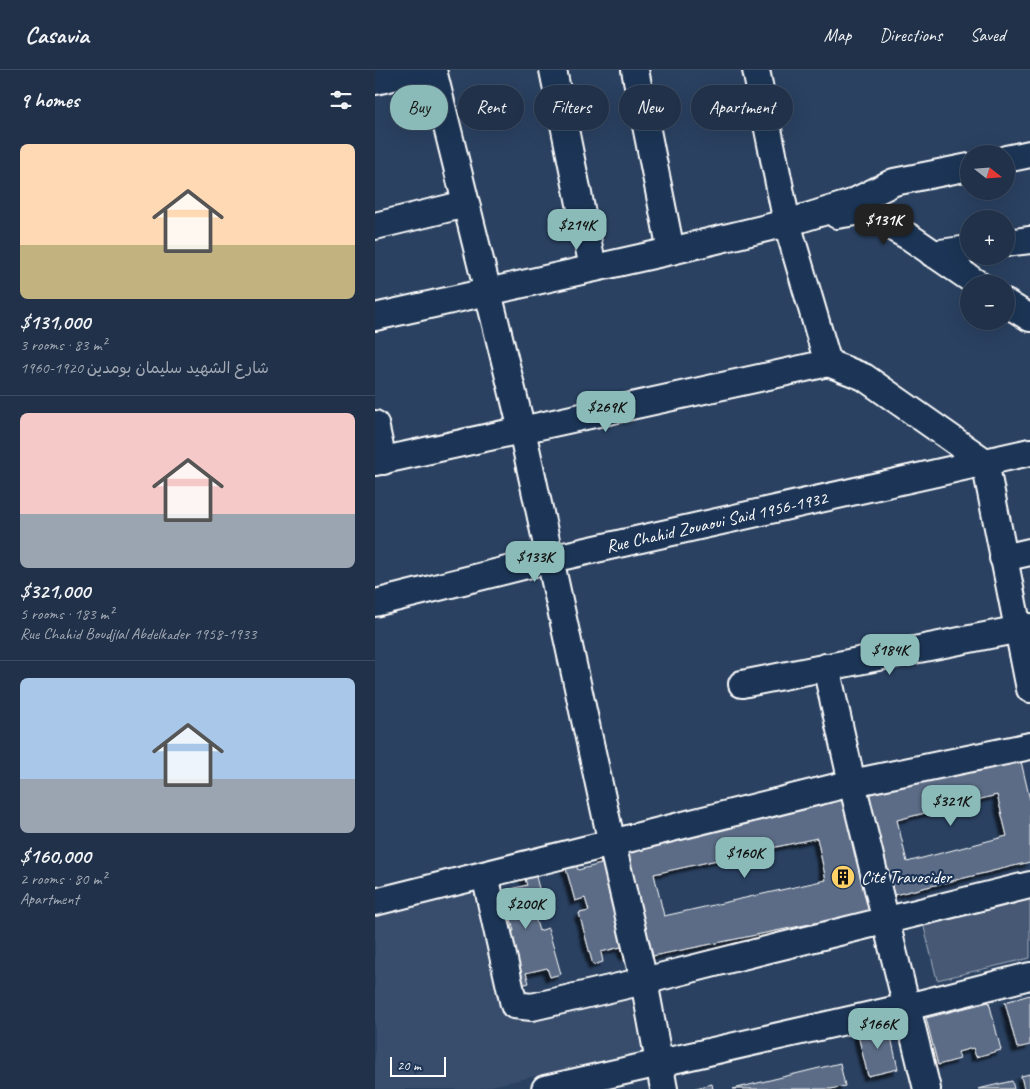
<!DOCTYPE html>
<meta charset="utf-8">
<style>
:root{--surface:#203149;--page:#2d3d53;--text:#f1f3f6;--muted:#a2a9b4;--line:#3d4c61;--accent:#8bbbb9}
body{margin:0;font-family:Caveat,"Playpen Sans Arabic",sans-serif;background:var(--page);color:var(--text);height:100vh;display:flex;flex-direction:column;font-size:19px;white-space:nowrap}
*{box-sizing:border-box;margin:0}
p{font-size:16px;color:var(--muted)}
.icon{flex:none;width:28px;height:28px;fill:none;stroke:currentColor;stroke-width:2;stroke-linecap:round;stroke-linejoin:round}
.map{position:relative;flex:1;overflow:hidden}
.side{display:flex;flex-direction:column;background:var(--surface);width:375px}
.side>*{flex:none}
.hud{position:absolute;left:15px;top:15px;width:475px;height:45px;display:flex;gap:10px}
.needle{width:32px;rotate:107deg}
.buttons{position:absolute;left:585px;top:75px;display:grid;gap:10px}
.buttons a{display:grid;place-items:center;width:55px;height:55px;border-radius:50%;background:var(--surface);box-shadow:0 5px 20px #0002,0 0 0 1px var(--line);font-size:25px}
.scale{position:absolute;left:15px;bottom:12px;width:56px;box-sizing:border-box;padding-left:5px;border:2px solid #fff;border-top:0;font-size:14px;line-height:18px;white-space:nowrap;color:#fff;-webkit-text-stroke:4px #1d3557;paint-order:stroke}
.price{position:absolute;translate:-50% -42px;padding:0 11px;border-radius:10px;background:var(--accent);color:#111;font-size:16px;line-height:32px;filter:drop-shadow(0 1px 2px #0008)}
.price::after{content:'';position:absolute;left:50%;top:30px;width:15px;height:11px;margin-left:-8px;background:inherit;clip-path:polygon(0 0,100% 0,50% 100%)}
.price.selected{background:#222;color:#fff}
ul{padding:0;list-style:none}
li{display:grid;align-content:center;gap:10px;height:265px;padding:0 20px}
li+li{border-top:1px solid var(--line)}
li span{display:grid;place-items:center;height:155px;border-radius:8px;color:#555}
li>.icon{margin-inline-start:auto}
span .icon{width:90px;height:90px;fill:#fffc;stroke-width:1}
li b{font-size:21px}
h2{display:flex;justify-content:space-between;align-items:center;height:60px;padding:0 20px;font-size:21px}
.tag{padding:0 18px;border-radius:22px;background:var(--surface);box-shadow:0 5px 20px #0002,0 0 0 1px var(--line);font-size:18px;line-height:45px}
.tag.selected{background:var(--accent);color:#111}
header{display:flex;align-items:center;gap:30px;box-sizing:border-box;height:70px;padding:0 25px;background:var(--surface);border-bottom:1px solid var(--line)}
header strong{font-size:24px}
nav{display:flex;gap:28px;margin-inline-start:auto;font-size:18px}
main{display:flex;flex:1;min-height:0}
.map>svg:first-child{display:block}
.built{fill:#394e6c}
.green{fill:#465975;stroke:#a2acba}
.building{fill:#5b6c86;stroke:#fff;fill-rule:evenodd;filter:url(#shadow)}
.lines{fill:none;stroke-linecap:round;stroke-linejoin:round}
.minor-casing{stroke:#fff;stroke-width:30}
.minor{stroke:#1d3557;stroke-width:26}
.labels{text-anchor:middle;stroke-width:4.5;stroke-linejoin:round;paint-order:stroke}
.street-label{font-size:18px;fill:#fff;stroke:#1d3557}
.poi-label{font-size:18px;fill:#fff;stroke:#1d3557;text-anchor:start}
</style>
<header>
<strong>Casavia</strong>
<nav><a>Map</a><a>Directions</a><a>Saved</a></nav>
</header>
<main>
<section class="side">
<h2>9 homes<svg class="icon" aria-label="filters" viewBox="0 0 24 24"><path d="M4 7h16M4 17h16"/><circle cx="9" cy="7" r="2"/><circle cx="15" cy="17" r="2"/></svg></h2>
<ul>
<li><span style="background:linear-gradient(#ffd9b3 65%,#c2b280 0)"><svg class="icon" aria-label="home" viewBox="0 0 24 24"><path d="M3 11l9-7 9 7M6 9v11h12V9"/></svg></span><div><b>$131,000</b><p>3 rooms · 83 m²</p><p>شارع الشهيد سليمان بومدين 1920-1960</p></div></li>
<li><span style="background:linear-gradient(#f6c9c9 65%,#9aa5b1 0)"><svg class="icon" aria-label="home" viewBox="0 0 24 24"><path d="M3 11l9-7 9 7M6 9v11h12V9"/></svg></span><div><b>$321,000</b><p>5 rooms · 183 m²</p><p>Rue Chahid Boudjlal Abdelkader 1958-1933</p></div></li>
<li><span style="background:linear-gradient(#a9c7e8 65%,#9aa5b1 0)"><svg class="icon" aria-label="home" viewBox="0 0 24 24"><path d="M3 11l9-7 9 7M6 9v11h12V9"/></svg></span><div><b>$160,000</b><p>2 rooms · 80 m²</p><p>Apartment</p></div></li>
</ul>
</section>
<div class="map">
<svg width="655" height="1019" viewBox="0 0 655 1019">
<defs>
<filter id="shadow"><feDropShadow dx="-4.5" dy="4.5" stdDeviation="1" flood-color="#0009"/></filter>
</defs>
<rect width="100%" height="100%" fill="#2a4161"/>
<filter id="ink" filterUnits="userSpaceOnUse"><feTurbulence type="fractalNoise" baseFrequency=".02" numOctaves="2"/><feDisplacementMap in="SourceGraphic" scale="10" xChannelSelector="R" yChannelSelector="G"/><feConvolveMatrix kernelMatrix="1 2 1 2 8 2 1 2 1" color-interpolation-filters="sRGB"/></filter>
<g filter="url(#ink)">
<!-- built -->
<polygon class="built" points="96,817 125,938 157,941 253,918 267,983 102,1019 0,1019 0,839"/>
<!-- green -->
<polygon class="green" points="655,817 655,888 562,910 546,845"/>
<!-- building -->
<g class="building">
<path d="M645 687 655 730V792L511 827 486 726ZM622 725 632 766 532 792 522 750Z"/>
<path d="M468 728 494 842 268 888 245 780ZM442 768 451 810 289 846 279 804Z"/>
<polygon points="234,782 244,821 234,824 238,840 248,837 260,883 249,886 246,877 226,882 228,892 218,895 204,843 214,841 210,828 200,831 190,795 200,792 203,800 226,794 224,785"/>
<polygon points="160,803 170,841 159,844 164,861 173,858 186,904 175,907 172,898 151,903 154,913 143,916 129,864 139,861 136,849 125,852 116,816 126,813 128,821 152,815 149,806"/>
<polygon points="655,925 655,975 642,978 630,932"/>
<polygon points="614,932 626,980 601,987 598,978 583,982 585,989 563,995 551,948"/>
<polygon points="513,953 523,999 493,1006 482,961"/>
<polygon points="465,993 470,1016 456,1019 358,1019"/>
<polygon points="655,1004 655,1019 649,1019 646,1006"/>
<polygon points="637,1011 639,1019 603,1019"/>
<polygon points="337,1014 338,1019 317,1019"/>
</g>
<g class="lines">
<!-- minor casing -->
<g class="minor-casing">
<g id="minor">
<polyline points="58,0 147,360 237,774 269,911 289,1019"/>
<polyline points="178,0 218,198"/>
<polyline points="260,0 296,181"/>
<polyline points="381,0 412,153 453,293"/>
<polyline points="0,11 49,0"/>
<polyline points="631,89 655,84"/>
<polyline points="462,145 488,141 536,168 603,214"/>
<polyline points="0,156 91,134"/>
<polyline points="631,173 655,170"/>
<polyline points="558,184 594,179"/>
<polyline points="631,233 655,248"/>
<polyline points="0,247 296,181 412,153 477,133 519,112 594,97"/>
<polyline points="453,293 489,307 610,392 655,619"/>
<polyline points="0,354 8,391"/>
<polyline points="0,392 453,293"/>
<polyline points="628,488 655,482"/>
<path id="s1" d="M0 533 176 489 655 382"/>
<polyline points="451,597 477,713 552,1019"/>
<polyline points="367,614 655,557"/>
<polyline points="110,805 139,935 157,937 269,911 391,880 655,815"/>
<polyline points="0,832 477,713 655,676"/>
<polyline points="170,1019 532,937 655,906"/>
</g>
</g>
<!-- minor -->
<use href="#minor" class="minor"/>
</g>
</g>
<!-- icons -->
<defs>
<g id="building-disc" transform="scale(1.25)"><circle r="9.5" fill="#ffd166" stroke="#1d3557"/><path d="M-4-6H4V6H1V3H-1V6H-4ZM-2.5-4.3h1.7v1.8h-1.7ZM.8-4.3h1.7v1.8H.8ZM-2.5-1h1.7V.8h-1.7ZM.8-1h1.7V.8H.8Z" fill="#111"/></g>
</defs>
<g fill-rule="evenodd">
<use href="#building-disc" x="468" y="807"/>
</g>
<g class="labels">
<!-- street labels -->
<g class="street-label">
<text dy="6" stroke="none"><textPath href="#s1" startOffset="351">Rue Chahid Zouaoui Said 1956-1932</textPath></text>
</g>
<!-- poi labels -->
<g class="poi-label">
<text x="486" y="813">Cité Travosider</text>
</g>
</g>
</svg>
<div class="buttons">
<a><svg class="needle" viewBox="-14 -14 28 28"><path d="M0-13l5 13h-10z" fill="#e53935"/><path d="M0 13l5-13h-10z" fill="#a2a9b4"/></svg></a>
<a>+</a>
<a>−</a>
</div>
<div class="scale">20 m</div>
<b class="price selected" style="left:509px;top:176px">$131K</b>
<b class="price" style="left:202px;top:181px">$214K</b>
<b class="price" style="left:231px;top:363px">$269K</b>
<b class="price" style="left:160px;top:513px">$133K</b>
<b class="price" style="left:515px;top:606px">$184K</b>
<b class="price" style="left:576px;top:757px">$321K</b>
<b class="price" style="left:370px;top:809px">$160K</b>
<b class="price" style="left:151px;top:860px">$200K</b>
<b class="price" style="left:503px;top:980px">$166K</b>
<div class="hud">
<a class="tag selected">Buy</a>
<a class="tag">Rent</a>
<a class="tag">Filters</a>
<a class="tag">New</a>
<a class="tag">Apartment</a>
</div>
</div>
</main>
